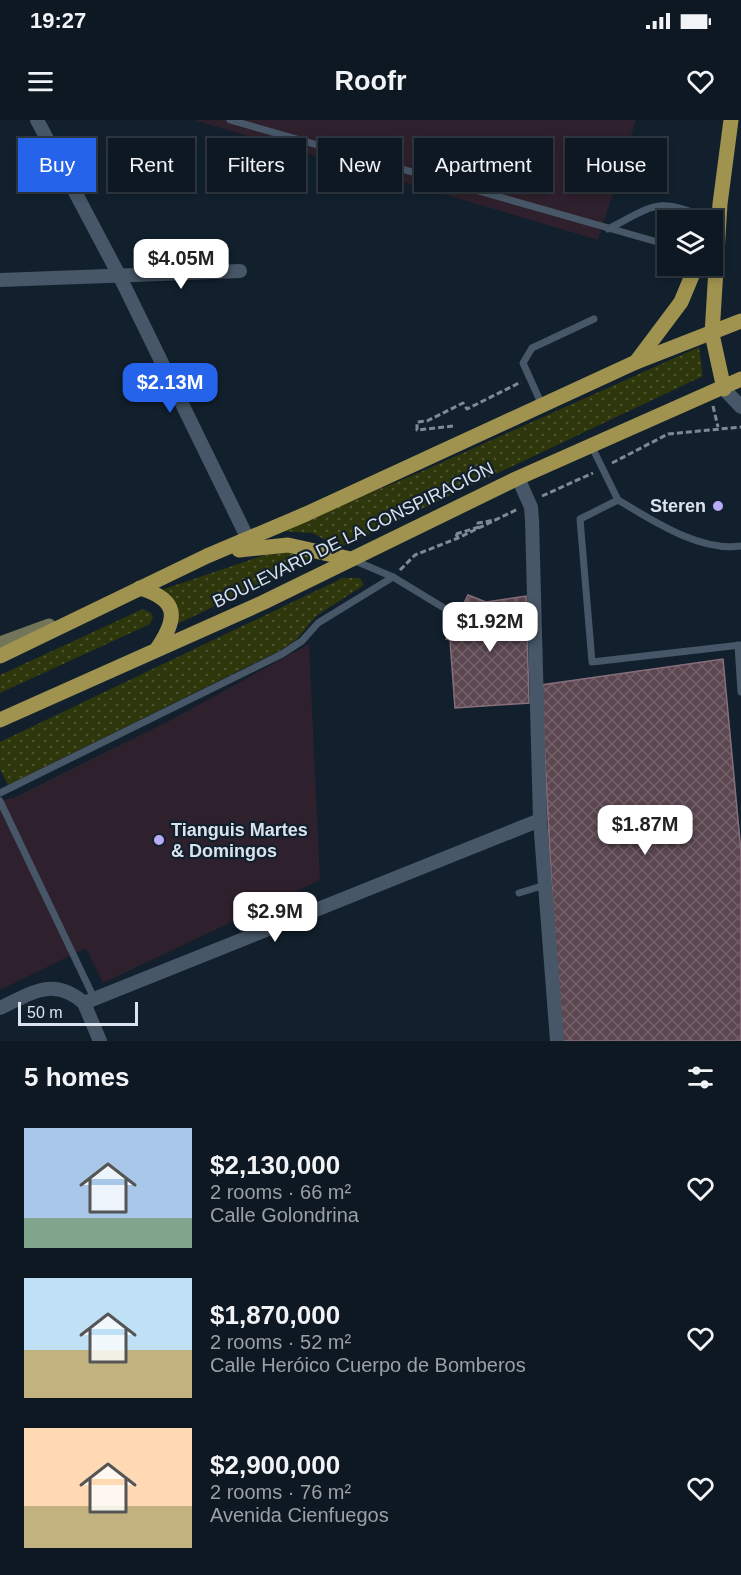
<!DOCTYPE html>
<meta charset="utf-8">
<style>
:root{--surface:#0e1822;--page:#1c252f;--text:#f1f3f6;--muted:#9ba0a5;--line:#2e3740;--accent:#2563eb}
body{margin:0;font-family:Arial,sans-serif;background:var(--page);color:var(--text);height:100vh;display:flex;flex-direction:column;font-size:22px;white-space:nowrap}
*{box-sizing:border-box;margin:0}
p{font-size:20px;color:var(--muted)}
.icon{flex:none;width:33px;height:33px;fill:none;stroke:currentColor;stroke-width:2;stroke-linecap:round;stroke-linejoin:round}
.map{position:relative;height:921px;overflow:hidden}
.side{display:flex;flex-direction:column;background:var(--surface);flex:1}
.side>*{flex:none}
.hud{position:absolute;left:18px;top:18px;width:705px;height:54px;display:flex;gap:12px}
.fabs{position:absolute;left:657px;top:90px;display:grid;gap:12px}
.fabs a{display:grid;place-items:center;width:66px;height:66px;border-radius:0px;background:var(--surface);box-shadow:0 3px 9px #0003,0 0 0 2px var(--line);font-size:30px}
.scale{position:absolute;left:18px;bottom:15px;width:120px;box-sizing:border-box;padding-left:6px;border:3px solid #dae3ed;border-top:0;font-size:16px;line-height:21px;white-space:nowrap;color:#dae3ed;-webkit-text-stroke:4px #12202d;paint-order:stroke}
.price{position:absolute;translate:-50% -51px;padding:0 14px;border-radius:12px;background:#fff;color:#222;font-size:20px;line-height:39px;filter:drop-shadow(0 2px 3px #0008)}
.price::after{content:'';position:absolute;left:50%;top:36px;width:18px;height:14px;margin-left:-9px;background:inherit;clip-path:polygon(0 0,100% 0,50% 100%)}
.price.active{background:var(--accent);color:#fff}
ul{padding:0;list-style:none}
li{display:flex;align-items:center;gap:18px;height:150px;padding:0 24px}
li span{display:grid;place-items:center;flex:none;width:168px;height:120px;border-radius:0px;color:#555}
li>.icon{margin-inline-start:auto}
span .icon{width:72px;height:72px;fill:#fffc;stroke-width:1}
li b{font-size:26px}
h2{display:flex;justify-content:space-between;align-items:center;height:72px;padding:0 24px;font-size:26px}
.pill{padding:0 21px;border-radius:0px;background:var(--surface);box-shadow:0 3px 9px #0003,0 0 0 2px var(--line);font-size:21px;line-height:54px}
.pill.active{background:var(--accent);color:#fff}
.status{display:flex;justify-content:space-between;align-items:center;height:42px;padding:0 30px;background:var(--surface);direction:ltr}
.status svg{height:16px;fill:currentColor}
header{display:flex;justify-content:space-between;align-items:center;height:78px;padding:0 24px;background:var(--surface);font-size:27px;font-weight:600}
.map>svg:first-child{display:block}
.commercial{fill:#2e202c}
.grass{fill:url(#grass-dots)}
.building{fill:url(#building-cross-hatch);stroke:#866f7b;stroke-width:1.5}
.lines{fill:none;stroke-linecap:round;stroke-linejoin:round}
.path{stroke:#7e8995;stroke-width:3;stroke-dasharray:6 3;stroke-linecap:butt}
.lane{stroke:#475767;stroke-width:7}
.street{stroke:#475767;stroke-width:14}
.secondary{stroke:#73755b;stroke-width:15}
.primary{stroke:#9f934f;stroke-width:15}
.poi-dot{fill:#b7abf8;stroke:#12202d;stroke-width:2}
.labels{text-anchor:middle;stroke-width:4.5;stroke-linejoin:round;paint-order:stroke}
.poi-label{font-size:18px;font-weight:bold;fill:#dae3ed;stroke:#12202d;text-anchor:end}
.street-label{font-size:18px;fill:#dae3ed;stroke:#12202d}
</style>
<div class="status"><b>19:27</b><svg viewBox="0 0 49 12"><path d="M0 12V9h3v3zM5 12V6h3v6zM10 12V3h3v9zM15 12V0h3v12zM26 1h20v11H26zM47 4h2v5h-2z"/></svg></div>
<header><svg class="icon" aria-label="menu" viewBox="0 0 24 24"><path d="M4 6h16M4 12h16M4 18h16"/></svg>Roofr<svg class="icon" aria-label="heart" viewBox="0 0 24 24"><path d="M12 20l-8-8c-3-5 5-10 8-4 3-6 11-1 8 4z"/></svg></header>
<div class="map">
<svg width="741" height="921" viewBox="0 0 741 921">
<defs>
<pattern id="grass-dots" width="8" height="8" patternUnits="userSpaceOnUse" patternTransform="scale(1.5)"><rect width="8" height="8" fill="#2e360b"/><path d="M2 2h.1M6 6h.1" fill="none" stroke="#4c532f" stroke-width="1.8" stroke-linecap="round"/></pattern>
<pattern id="building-cross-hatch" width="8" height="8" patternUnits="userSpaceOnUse" patternTransform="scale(1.5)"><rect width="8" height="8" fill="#5c4751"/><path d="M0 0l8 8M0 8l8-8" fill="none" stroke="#73616a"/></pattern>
</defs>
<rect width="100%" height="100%" fill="#12202d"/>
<!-- commercial -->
<g class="commercial">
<polygon points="194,0 636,0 598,120"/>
<polygon points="309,524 320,760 103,863 86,828 0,870 0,681 15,677 171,600"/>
</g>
<!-- grass -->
<g class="grass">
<polygon points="699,227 703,256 339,428 313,413 278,411 416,354"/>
<polygon points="296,430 320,436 175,505 161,470 265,435"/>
<polygon points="343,458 360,458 364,465 316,496 297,519 279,531 8,665 0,649 0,622"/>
<polygon points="143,489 151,493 153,497 150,504 0,573 0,555"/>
</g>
<!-- building -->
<g class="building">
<polygon points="468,475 486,482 526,476 529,583 455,588 450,520 446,519"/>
<polygon points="723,539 741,732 741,921 560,921 541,565"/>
</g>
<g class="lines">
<!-- path -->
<g class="path">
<polyline points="713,286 718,307"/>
<polyline points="453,306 417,310 417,302 427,301 463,283 467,289 521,262"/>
<polyline points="612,343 668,314 741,307"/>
<polyline points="542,376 593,353"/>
<polyline points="456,414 458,418 518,389"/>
<polyline points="456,414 479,407 478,403 495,400"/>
<polyline points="400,450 415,435 458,418"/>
</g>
<!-- lane -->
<g class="lane">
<polyline points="230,0 668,125"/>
<path d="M608 109C658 83 657 77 711 100"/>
<polyline points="542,285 523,243 532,228 594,199"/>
<polyline points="591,325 618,380 580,399 592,542 741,525"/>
<path d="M618 380C652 400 699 432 741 426"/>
<polyline points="353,440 393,457 449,491"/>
<polyline points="738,525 741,572"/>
<polyline points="0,673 282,534 302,521 318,503 393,457"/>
<polyline points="0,681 94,878"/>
<polyline points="519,773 545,765"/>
</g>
<!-- street -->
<g class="street">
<polyline points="37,0 120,157 248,419"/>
<polyline points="0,160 240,151"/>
<polyline points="724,269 741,287"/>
<polyline points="518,358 531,387 532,400 540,700 557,921"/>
<polyline points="84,883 100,921"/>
<path d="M0 888C32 873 53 856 84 883L540 700"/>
</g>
<!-- secondary -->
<polyline class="secondary" points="0,524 49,506"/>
<!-- primary -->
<g class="primary">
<polyline points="636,242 681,182 696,146"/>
<polyline points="724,269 712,214 720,84 731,0"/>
<polyline points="239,430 288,425 351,439"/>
<path d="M140 468C179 480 178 498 157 529"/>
<polyline points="0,536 207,436 306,394 636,242 741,201"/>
<polyline points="0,600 262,483 518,358 741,259"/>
</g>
</g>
<!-- markers -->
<g class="poi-dot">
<circle cx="718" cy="386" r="6"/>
<circle cx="159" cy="720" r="6"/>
</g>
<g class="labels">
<!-- poi labels -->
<g class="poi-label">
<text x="706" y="392">Steren</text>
<text x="171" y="716" text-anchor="start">Tianguis Martes<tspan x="171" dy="21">&amp; Domingos</tspan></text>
</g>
<!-- street labels -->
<g class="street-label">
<text transform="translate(353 415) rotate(-26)" y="6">BOULEVARD DE LA CONSPIRACIÓN</text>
</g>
</g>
</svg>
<div class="fabs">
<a><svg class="icon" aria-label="layers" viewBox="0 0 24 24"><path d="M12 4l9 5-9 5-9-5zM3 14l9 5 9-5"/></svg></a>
</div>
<div class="scale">50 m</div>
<b class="price" style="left:181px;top:170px">$4.05M</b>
<b class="price active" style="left:170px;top:294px">$2.13M</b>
<b class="price" style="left:490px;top:533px">$1.92M</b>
<b class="price" style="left:645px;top:736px">$1.87M</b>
<b class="price" style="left:275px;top:823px">$2.9M</b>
<div class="hud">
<a class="pill active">Buy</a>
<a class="pill">Rent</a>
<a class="pill">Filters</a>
<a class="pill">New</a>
<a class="pill">Apartment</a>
<a class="pill">House</a>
</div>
</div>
<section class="side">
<h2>5 homes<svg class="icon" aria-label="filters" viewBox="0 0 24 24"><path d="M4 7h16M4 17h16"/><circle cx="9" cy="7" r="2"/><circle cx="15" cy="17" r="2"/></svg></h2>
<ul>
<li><span style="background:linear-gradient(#a9c7e8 75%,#7fa58c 0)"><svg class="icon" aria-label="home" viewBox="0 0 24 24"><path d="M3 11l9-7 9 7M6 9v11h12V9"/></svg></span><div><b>$2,130,000</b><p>2 rooms · 66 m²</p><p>Calle Golondrina</p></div><svg class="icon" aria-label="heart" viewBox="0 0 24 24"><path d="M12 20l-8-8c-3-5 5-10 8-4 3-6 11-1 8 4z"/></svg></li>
<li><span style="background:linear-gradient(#bfe0f5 60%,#c2b280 0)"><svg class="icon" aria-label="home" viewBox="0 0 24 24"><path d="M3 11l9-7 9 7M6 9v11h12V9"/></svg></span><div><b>$1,870,000</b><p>2 rooms · 52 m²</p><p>Calle Heróico Cuerpo de Bomberos</p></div><svg class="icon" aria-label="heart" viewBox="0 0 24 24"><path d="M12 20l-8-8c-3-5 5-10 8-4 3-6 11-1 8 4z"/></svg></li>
<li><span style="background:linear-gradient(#ffd9b3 65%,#c2b280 0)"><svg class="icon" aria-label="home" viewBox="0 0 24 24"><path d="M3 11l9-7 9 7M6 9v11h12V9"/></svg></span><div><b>$2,900,000</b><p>2 rooms · 76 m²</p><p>Avenida Cienfuegos</p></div><svg class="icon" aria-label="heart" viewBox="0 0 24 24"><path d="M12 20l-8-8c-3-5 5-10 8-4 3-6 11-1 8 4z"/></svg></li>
</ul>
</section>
